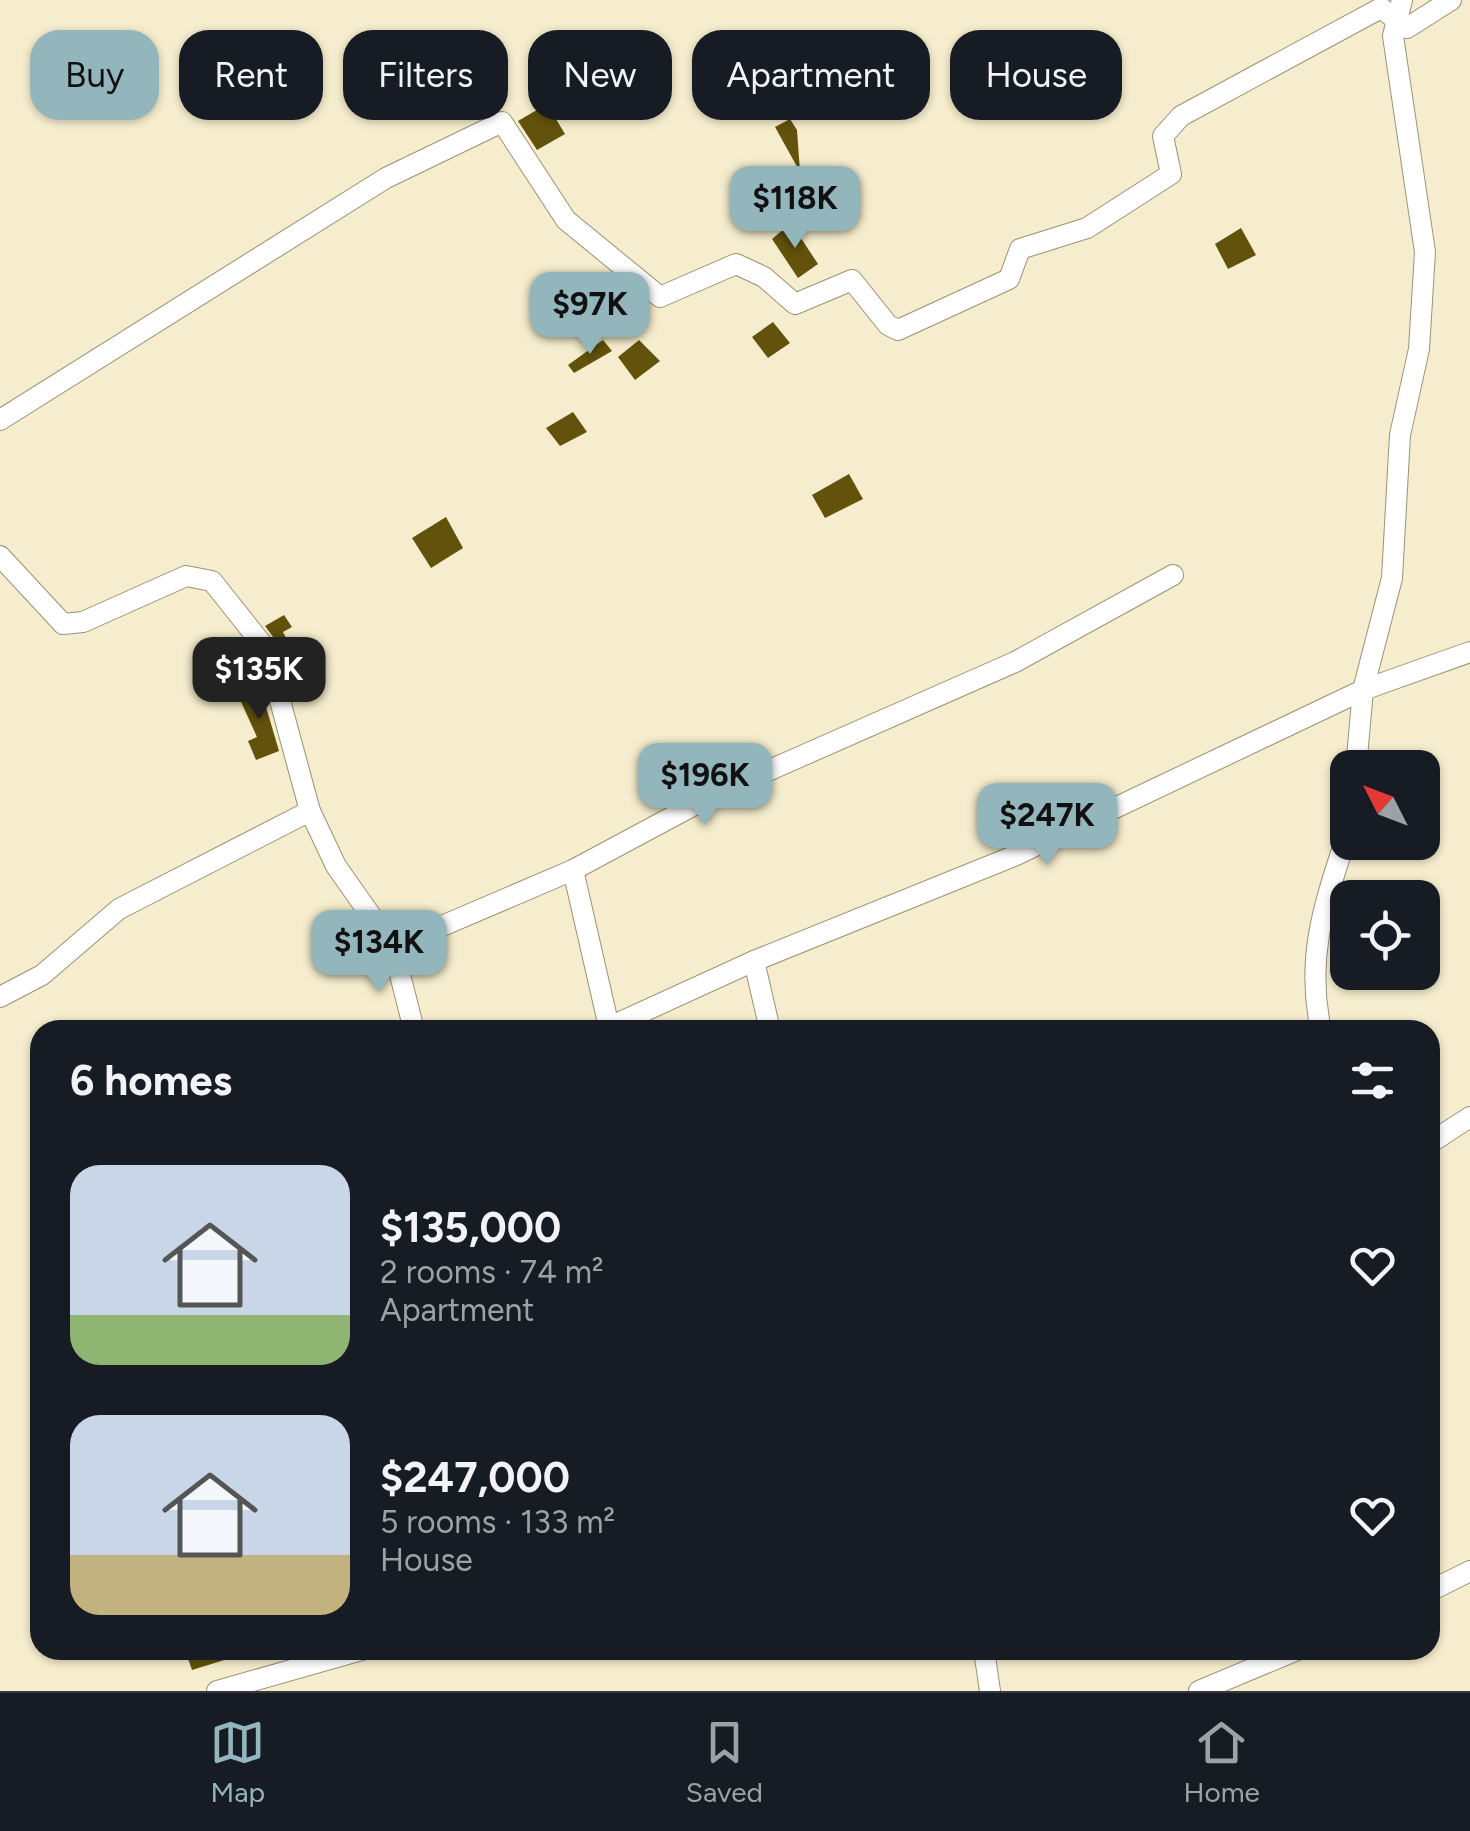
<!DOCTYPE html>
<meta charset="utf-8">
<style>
:root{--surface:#171b24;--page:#242831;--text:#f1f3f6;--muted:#9ea1a6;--line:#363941;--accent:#93b6bc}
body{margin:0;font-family:Figtree,sans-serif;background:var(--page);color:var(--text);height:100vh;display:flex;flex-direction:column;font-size:38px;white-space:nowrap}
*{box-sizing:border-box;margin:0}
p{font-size:32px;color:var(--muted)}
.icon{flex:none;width:55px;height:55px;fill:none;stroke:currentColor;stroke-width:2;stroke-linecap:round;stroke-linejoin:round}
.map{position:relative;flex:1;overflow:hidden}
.sheet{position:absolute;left:30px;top:1020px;width:1410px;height:640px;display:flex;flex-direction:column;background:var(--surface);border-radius:30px;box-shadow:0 2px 8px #0004}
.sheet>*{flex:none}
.banner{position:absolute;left:30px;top:30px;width:1410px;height:90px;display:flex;gap:20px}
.needle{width:65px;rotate:312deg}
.controls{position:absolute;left:1330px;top:750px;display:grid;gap:20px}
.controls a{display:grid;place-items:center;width:110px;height:110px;border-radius:20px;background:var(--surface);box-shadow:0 2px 8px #0004;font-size:50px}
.price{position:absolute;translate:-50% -85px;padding:0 22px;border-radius:20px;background:var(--accent);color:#111;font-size:32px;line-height:65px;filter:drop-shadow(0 2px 5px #0008)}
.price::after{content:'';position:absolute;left:50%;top:60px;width:30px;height:22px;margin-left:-15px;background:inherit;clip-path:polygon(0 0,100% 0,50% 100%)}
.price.current{background:#222;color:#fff}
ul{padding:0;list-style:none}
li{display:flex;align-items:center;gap:30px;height:250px;padding:0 40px}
li span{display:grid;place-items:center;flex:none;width:280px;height:200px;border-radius:30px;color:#555}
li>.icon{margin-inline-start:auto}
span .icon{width:120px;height:120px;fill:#fffc;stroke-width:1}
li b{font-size:42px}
h2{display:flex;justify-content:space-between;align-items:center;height:120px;padding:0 40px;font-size:42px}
.pill{padding:0 35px;border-radius:30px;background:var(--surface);box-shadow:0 2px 8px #0004;font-size:35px;line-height:90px}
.pill.current{background:var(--accent);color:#111}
.menu{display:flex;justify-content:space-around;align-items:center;height:140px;border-top:2px solid var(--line);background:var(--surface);font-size:28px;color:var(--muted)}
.menu a{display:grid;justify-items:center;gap:5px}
.menu .current{color:var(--accent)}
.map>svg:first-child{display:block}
.building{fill:#63520b}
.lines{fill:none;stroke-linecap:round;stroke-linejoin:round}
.minor-casing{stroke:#9b9275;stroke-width:22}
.minor{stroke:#fff;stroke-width:20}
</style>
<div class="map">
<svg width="1470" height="1691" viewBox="0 0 1470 1691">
<rect width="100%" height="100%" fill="#f5edcd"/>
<!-- building -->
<g class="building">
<polygon points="547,104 565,134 537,150 518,121"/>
<polygon points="790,119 797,130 800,172 775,127"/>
<polygon points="791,223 818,264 798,278 772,239"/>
<polygon points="1241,228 1256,255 1228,269 1215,244"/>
<polygon points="773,322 790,343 768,358 752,337"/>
<polygon points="603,340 612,351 574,373 568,365"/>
<polygon points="639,340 660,361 635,380 618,357"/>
<polygon points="573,412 587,432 560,446 546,428"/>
<polygon points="849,474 863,499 825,518 812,495"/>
<polygon points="446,517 463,548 431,568 412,538"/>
<polygon points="284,615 292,627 283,632 298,662 286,669 279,645 265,626"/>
<polygon points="259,683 279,751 256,760 248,741 257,737 237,693"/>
<polygon points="185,1650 246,1650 247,1653 192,1670"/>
</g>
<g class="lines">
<!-- minor casing -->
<g class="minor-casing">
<g id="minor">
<polyline points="0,420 386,178 502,122 566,220 660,297 736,264 764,277 795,304 852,280 888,325 898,330 1009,279 1020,249 1087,228 1171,174 1163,136 1181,116 1381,8 1407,28 1451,0"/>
<polyline points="0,556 63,624 83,622 186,576 212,581 266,649 310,811 119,909 42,975 0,997"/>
<polyline points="1356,768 1363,690 1392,578 1400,435 1419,349 1425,252 1393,36 1402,0"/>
<polyline points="310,811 336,866 393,947 573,870 711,796 1015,662 1173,575"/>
<polyline points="573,870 609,1027"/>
<polyline points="393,947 414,1030"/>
<polyline points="754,961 770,1030"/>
<polyline points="603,1030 754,961 1014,856 1363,690 1470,652"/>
<path d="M1321 1030C1305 956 1325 902 1348 832"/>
<polyline points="1430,1143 1470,1117"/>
<polyline points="1430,1591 1470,1571"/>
<polyline points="984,1650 990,1691"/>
<polyline points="217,1691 362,1650"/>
<polyline points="1199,1691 1297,1650"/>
</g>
</g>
<!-- minor -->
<use href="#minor" class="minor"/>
</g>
</svg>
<div class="controls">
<a><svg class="needle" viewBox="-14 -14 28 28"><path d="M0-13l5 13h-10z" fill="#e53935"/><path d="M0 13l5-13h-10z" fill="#9ea1a6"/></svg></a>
<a><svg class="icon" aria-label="locate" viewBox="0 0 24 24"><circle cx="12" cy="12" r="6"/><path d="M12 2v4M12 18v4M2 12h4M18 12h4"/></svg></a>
</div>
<b class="price" style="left:795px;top:251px">$118K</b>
<b class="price" style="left:590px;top:357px">$97K</b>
<b class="price current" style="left:259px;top:722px">$135K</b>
<b class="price" style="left:705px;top:828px">$196K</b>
<b class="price" style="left:1047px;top:868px">$247K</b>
<b class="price" style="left:379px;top:995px">$134K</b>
<div class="banner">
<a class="pill current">Buy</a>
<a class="pill">Rent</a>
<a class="pill">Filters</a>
<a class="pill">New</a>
<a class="pill">Apartment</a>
<a class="pill">House</a>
</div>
<section class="sheet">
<h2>6 homes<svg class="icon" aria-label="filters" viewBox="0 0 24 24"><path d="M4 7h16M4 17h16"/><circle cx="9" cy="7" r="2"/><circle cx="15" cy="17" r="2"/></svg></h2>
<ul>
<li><span style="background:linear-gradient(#c9d6e8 75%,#8fb573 0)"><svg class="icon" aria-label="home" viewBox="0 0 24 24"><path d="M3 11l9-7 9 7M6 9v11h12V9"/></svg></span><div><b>$135,000</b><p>2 rooms · 74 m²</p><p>Apartment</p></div><svg class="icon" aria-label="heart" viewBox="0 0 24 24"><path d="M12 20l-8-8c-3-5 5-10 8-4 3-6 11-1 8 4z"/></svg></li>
<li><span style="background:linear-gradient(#c9d6e8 70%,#c2b280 0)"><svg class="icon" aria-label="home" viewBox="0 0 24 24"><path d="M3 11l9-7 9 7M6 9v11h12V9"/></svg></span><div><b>$247,000</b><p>5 rooms · 133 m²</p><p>House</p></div><svg class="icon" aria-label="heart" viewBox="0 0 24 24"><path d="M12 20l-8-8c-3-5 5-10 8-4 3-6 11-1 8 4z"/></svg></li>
</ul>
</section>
</div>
<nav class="menu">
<a class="current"><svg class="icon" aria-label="map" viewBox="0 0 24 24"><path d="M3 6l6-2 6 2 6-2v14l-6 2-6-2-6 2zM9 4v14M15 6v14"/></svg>Map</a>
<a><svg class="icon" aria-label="saved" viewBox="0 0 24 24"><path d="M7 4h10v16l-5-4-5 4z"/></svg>Saved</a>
<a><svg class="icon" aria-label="home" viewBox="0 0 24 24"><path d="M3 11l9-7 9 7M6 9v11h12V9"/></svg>Home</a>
</nav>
